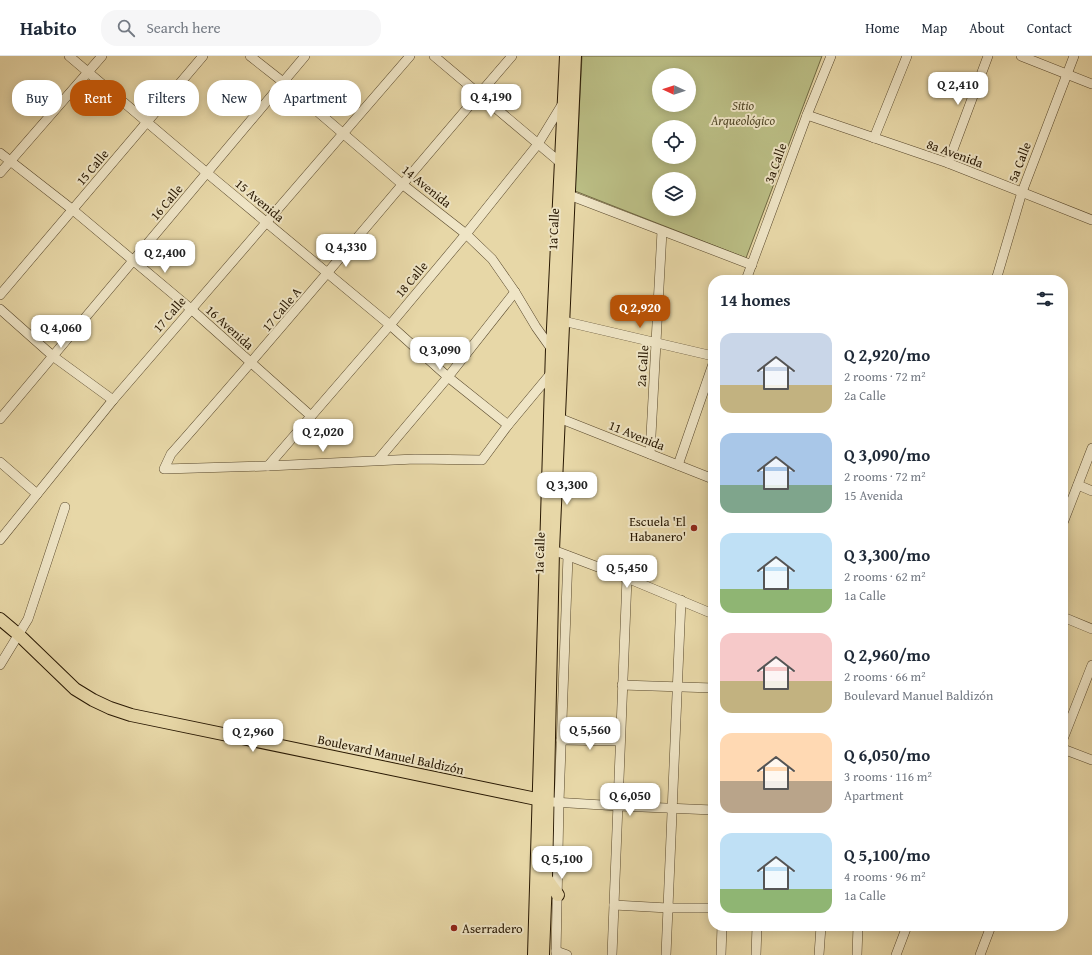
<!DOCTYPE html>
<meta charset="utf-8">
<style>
:root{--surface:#fff;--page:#f6f6f7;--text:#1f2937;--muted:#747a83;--line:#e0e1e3;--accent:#b45309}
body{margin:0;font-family:"Gentium Book Plus",serif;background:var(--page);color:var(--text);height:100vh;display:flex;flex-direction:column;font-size:15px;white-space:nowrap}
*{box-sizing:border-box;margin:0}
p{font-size:13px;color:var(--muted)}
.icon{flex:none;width:22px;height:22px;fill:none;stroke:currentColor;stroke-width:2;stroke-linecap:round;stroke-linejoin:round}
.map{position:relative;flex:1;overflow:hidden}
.details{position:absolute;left:708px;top:219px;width:360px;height:656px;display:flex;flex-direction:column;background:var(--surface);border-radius:16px;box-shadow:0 2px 10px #0003}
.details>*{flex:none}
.banner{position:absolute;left:12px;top:24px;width:380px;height:36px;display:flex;gap:8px}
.needle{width:26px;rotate:273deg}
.tools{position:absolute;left:652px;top:12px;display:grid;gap:8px}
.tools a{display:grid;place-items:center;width:44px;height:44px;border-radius:50%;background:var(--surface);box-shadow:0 2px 10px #0003;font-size:20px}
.price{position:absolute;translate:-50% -34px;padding:0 9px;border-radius:8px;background:#fff;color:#222;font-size:13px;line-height:26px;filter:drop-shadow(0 1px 2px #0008)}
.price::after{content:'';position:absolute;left:50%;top:24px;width:12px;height:9px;margin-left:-6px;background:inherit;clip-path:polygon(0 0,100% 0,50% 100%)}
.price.active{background:var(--accent);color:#fff}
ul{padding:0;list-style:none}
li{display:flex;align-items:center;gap:12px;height:100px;padding:0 12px}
li span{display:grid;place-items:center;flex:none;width:112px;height:80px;border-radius:12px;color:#555}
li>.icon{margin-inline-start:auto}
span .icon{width:48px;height:48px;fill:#fffc;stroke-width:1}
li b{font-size:17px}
h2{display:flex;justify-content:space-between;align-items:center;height:48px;padding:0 12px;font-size:17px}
.pill{padding:0 14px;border-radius:16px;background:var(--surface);box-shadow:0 2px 10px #0003;font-size:14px;line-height:36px}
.pill.active{background:var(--accent);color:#fff}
header{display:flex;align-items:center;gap:24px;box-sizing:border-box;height:56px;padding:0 20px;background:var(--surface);border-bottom:1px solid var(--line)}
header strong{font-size:19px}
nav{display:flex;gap:22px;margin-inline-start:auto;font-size:14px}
.search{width:280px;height:36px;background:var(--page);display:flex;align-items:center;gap:10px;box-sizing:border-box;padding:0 14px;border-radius:16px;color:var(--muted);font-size:15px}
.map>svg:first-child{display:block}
.green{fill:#babd84;stroke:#706a43;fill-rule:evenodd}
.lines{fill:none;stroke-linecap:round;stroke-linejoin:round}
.minor-casing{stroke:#57472b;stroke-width:10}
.major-casing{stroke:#271702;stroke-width:14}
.minor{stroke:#efe5c6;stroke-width:9}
.major{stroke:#e7d7a7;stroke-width:12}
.poi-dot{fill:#8f2418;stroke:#efe5c6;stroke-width:1.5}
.labels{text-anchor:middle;stroke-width:4;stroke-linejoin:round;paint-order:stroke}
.park-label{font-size:13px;font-style:italic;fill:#534929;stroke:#efe5c6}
.street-label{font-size:13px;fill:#271702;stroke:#efe5c6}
.poi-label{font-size:13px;fill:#271702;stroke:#efe5c6;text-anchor:end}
</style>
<header>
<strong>Habito</strong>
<div class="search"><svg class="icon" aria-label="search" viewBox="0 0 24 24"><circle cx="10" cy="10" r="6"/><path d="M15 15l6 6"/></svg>Search here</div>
<nav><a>Home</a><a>Map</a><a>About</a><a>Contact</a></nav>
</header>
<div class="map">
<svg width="1092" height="899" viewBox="0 0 1092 899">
<rect width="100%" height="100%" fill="#e7d7a7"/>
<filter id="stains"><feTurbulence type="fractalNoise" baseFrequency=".005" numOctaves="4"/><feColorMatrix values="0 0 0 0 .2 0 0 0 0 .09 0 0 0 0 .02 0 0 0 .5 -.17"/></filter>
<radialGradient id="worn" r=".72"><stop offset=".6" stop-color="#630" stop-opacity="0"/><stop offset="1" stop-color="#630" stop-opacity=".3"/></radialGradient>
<!-- green -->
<path class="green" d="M582 0H822L746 202 575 135ZM659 19H689V49H659ZM659 71H689V101H659ZM659 123H689V153H659Z"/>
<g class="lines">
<!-- minor casing -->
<g class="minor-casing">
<g id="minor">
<polyline points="69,0 207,117 390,269 448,321 508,369"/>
<polyline points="250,0 283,26 402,128 466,178 492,203 515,236 536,271 553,295"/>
<polyline points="434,0 562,108"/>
<path d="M512 0C398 132 287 267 171 398L164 413 268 410 415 403 482 404 508 369 553 315"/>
<polyline points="1021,0 1092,28"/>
<polyline points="807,59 948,107 1092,164"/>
<polyline points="874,82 907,0"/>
<polyline points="0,97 73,154 191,253 311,360"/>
<polyline points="948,107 988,0"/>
<polyline points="0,117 102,0"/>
<polyline points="569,139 752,209"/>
<polyline points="746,224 807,59 831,0"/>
<polyline points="996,224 1022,136 1074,0"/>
<polyline points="0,239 203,0"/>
<polyline points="0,253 54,301 113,344"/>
<polyline points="563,265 713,300"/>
<polyline points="554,362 559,362 713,423"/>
<polyline points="0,363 305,0"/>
<polyline points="650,398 662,175"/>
<polyline points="378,404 448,321 515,236"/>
<polyline points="0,406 37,438"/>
<polyline points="678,409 713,308"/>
<polyline points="268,410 390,269 466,178 538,88 563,47"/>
<polyline points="1078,429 1092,435"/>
<polyline points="1063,467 1092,392"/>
<polyline points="0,484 113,344 410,0"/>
<polyline points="548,494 553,494 627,522 713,558"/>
<polyline points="1063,561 1092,573"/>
<polyline points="0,609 28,563 65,451"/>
<polyline points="622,629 713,632"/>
<polyline points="1063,683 1092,609"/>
<polyline points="561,684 620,685"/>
<polyline points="1063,693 1092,704"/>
<polyline points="553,746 619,750 713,754"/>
<polyline points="614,849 668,852 713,852"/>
<polyline points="556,895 567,899"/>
<polyline points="556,899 559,746 568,500"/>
<path d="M612 899C618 773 621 648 627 522"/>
<polyline points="666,899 681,544"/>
<polyline points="721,899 722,870"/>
<polyline points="756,899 757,870"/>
<polyline points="819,899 821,870"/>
<polyline points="857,899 858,870"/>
<polyline points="896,899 907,870"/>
<polyline points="980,899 991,870"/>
</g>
</g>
<!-- major casing -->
<g class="major-casing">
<g id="major">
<polyline points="0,563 19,579 75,633 93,644 110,652 131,659 546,745"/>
<polyline points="546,822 558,839"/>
<polyline points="534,899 552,293 566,0"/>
<polyline points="543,899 546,822 553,494 575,0"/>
</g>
</g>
<!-- minor -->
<use href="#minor" class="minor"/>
<!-- major -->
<use href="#major" class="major"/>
</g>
<!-- markers -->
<g class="poi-dot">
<circle cx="694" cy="472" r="4"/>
<circle cx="454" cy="872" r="4"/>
</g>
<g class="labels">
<!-- park labels -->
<g class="park-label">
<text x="743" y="54">Sitio<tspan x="743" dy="15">Arqueológico</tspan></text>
</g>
<!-- street labels -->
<g class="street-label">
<text transform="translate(955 97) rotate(20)" y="5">8a Avenida</text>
<text transform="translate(1019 106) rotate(-69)" y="5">5a Calle</text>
<text transform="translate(775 107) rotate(-70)" y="5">3a Calle</text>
<text transform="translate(92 111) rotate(-50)" y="5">15 Calle</text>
<text transform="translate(427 130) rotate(39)" y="5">14 Avenida</text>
<text transform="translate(260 144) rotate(40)" y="5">15 Avenida</text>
<text transform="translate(166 146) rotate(-50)" y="5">16 Calle</text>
<text transform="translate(553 173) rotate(-87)" y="5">1a Calle</text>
<text transform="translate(411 223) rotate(-50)" y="5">18 Calle</text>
<text transform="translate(281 253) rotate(-50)" y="5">17 Calle A</text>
<text transform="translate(169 258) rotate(-49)" y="5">17 Calle</text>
<text transform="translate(230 271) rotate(42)" y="5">16 Avenida</text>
<text transform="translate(642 310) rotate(-86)" y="5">2a Calle</text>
<text transform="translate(637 379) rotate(22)" y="5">11 Avenida</text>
<text transform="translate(539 497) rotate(-88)" y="5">1a Calle</text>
<text transform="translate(391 698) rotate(12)" y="5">Boulevard Manuel Baldizón</text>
</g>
<!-- poi labels -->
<g class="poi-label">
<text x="686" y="470">Escuela 'El<tspan x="686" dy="15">Habanero'</tspan></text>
<text x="462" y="877" text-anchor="start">Aserradero</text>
</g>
</g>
<rect width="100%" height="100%" filter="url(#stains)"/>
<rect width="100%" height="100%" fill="url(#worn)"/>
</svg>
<div class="tools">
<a><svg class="needle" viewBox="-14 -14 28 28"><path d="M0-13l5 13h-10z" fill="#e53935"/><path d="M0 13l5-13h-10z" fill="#747a83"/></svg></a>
<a><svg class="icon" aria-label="locate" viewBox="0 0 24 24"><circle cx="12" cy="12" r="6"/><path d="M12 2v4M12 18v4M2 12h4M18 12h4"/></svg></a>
<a><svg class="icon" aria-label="layers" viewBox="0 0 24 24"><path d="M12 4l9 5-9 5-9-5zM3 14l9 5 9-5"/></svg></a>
</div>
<b class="price" style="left:958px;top:50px">Q 2,410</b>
<b class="price" style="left:491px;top:62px">Q 4,190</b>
<b class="price" style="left:346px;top:212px">Q 4,330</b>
<b class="price" style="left:165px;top:218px">Q 2,400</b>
<b class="price active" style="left:640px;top:273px">Q 2,920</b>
<b class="price" style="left:61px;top:293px">Q 4,060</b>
<b class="price" style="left:440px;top:315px">Q 3,090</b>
<b class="price" style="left:323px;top:397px">Q 2,020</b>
<b class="price" style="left:567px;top:450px">Q 3,300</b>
<b class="price" style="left:627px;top:533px">Q 5,450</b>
<b class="price" style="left:590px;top:695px">Q 5,560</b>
<b class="price" style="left:253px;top:697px">Q 2,960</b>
<b class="price" style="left:630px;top:761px">Q 6,050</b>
<b class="price" style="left:562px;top:824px">Q 5,100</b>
<div class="banner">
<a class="pill">Buy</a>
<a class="pill active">Rent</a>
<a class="pill">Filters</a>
<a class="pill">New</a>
<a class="pill">Apartment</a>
</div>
<section class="details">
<h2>14 homes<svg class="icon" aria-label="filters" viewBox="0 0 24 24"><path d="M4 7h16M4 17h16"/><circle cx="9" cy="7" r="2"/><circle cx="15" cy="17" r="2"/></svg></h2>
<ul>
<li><span style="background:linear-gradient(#c9d6e8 65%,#c2b280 0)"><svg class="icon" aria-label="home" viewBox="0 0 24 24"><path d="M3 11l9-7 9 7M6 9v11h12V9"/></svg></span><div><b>Q 2,920/mo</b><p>2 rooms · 72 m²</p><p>2a Calle</p></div></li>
<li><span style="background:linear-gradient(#a9c7e8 65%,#7fa58c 0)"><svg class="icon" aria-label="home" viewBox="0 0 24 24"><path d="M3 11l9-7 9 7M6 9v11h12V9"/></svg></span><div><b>Q 3,090/mo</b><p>2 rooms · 72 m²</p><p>15 Avenida</p></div></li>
<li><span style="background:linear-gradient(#bfe0f5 70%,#8fb573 0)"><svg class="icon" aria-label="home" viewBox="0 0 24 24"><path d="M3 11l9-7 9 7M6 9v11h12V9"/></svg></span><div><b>Q 3,300/mo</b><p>2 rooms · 62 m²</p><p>1a Calle</p></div></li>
<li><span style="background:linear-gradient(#f6c9c9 60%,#c2b280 0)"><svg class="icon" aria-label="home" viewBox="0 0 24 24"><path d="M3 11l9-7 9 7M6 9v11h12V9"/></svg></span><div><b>Q 2,960/mo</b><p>2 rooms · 66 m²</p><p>Boulevard Manuel Baldizón</p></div></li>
<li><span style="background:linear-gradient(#ffd9b3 60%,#b9a48a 0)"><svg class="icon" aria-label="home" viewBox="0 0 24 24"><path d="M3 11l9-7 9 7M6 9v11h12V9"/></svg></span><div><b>Q 6,050/mo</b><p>3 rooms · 116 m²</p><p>Apartment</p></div></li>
<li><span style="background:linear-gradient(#bfe0f5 70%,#8fb573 0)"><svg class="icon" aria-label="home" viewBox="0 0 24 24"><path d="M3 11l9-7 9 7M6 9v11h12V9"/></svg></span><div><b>Q 5,100/mo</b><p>4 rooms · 96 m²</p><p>1a Calle</p></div></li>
</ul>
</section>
</div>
